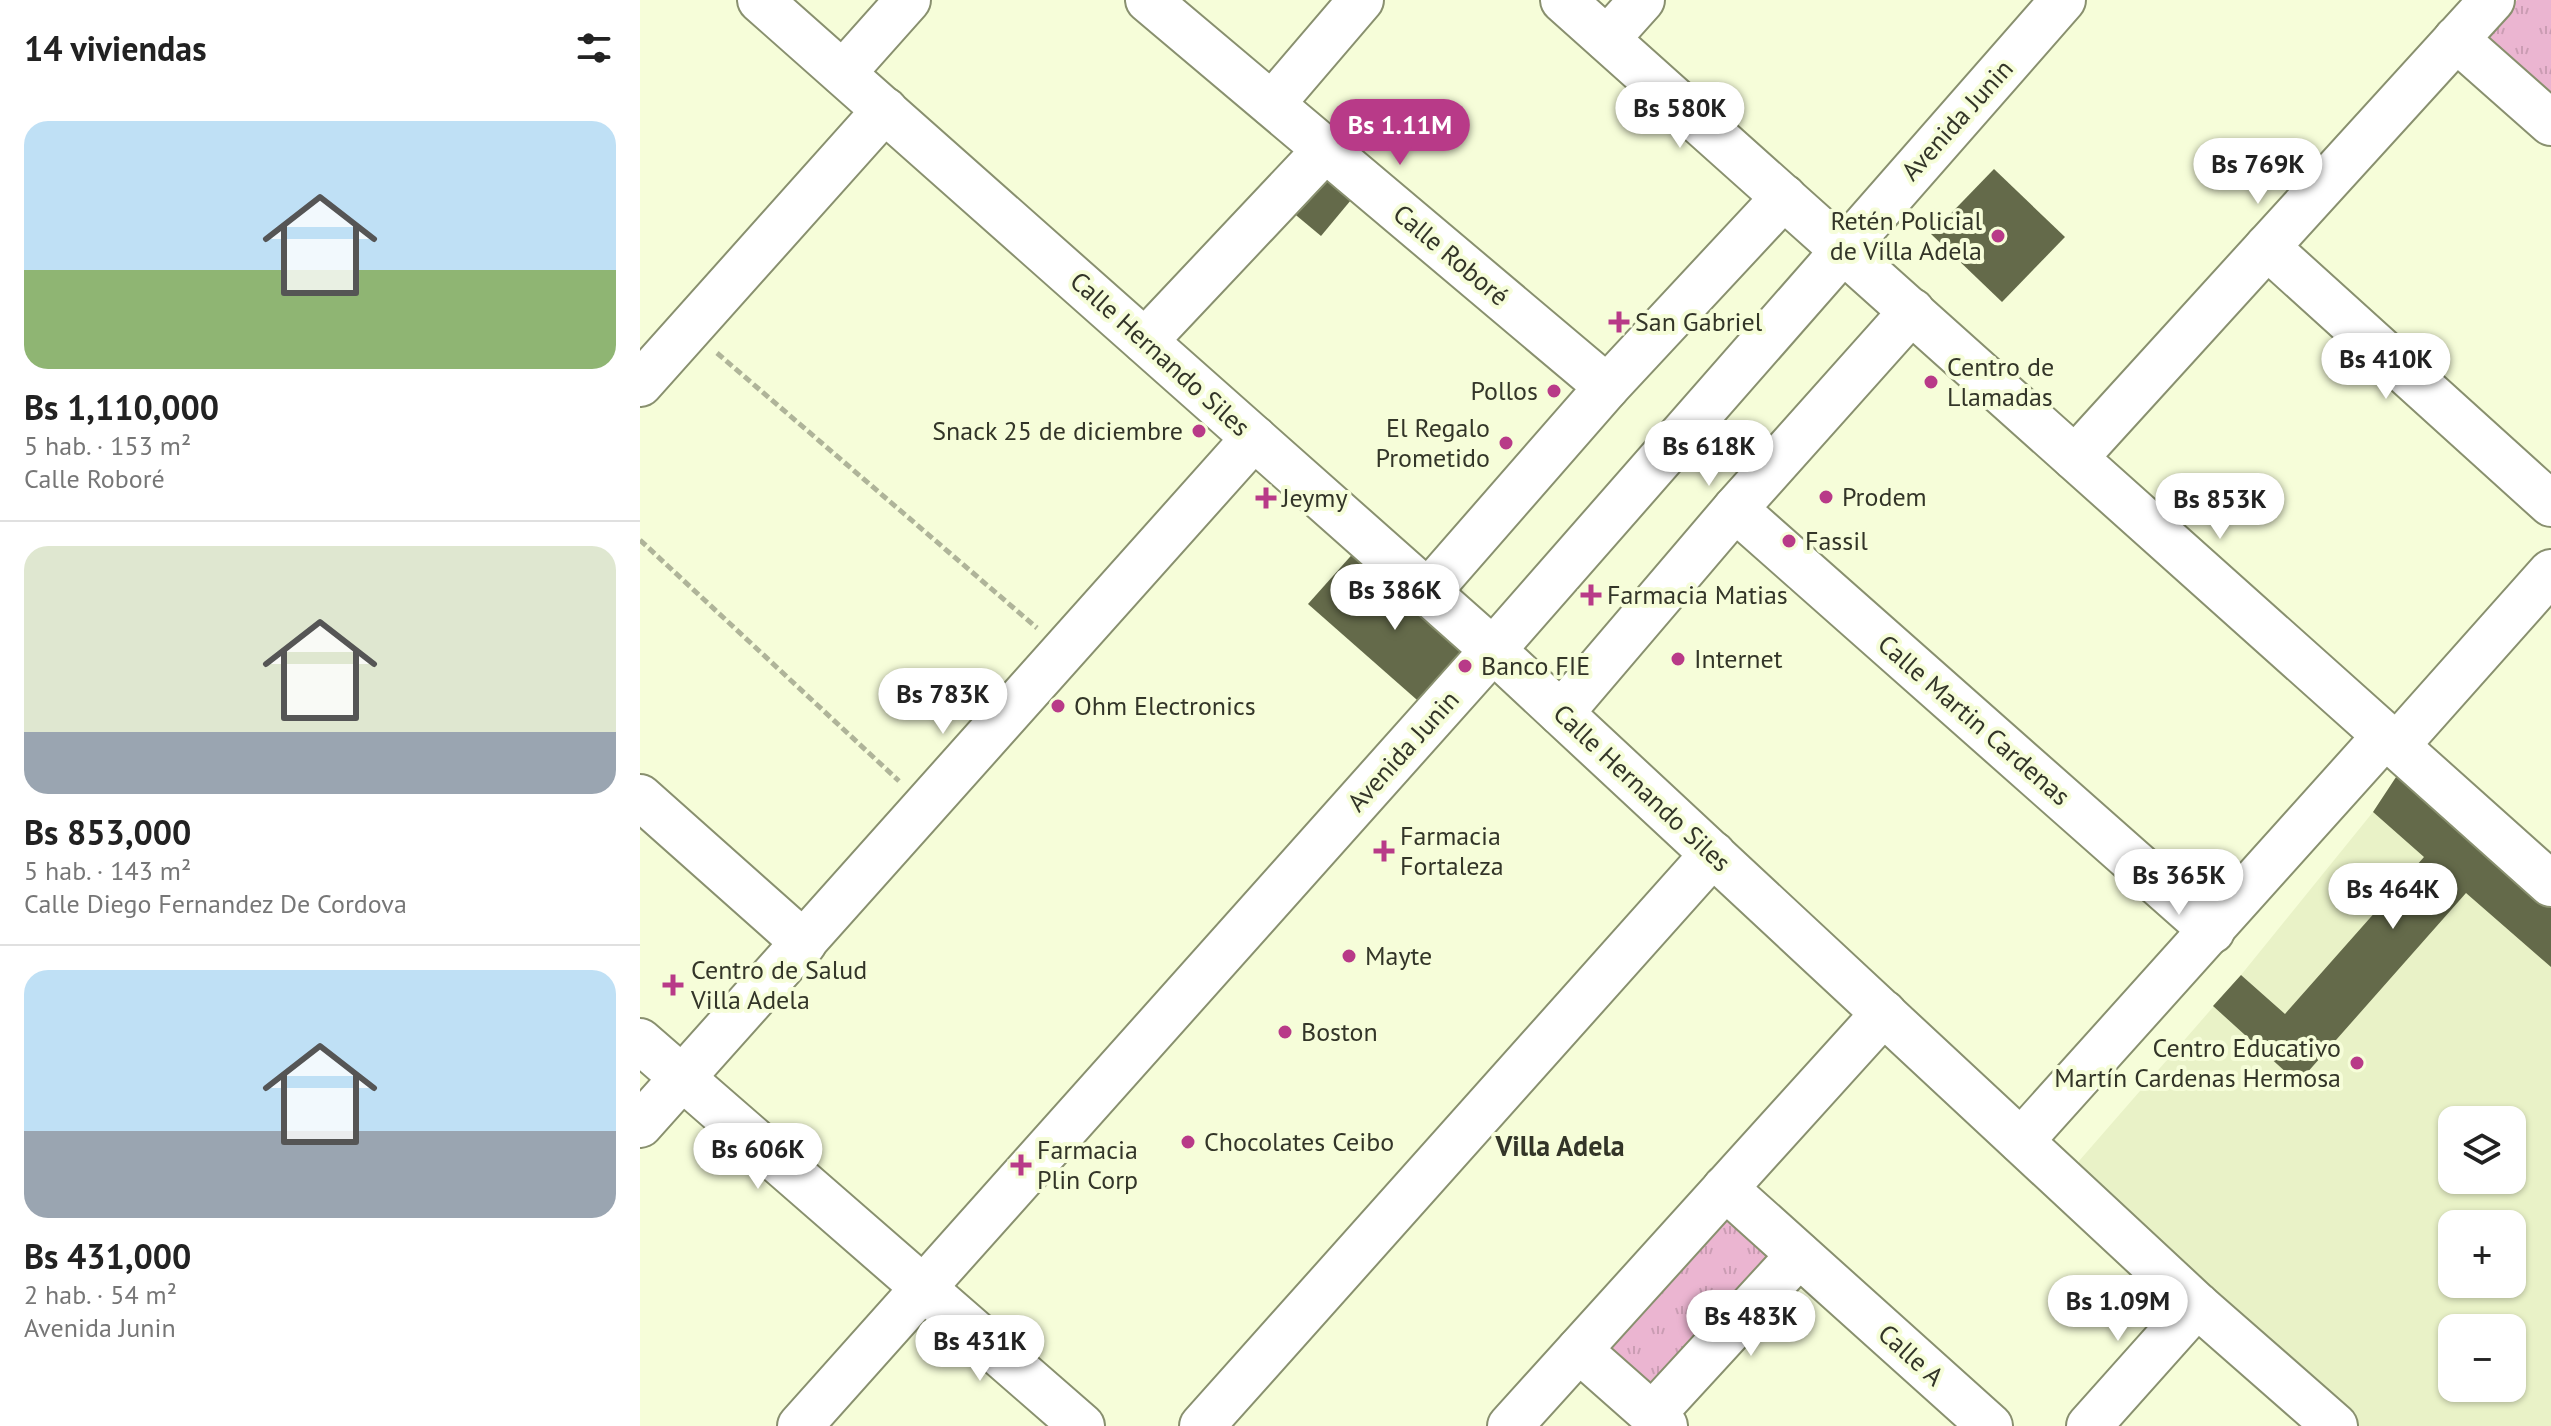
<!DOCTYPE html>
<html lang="es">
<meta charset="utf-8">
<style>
:root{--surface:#fff;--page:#f6f6f6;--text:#222;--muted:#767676;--line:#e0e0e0;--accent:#b83a88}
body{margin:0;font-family:"PT Sans",sans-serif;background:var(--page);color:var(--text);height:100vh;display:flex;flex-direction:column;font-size:30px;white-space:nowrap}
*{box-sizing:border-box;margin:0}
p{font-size:26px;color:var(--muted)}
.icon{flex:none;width:44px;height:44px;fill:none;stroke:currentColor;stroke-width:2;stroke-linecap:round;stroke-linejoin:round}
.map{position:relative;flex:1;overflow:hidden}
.side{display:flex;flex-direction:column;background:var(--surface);width:640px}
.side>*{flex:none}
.controls{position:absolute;left:1798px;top:1106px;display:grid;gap:16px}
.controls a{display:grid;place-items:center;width:88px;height:88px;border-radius:16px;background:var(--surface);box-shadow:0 2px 6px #0004;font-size:40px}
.price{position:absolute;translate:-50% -68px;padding:0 18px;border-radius:28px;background:#fff;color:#222;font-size:26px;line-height:52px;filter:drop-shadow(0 2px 4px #0008)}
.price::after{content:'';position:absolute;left:50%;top:48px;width:24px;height:18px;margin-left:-12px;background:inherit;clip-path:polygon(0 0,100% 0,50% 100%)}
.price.on{background:var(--accent);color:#fff}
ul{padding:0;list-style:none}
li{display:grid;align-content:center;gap:16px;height:424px;padding:0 24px}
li+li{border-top:2px solid var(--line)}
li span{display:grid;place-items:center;height:248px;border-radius:24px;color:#555}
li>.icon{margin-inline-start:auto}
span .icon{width:144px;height:144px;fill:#fffc;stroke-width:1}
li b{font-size:34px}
h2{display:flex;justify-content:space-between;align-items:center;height:96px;padding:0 24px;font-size:34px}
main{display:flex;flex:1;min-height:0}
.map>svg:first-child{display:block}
.built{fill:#e9f2c7;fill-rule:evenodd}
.park{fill:url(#park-tufts)}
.building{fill:#646a4a}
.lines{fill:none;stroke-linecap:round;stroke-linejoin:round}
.minor-casing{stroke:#89906f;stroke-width:48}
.path{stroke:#afb499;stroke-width:5;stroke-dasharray:8 4;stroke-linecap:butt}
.minor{stroke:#fff;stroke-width:44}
.poi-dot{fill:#b83a88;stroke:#f6fdd9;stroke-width:3}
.labels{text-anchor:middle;stroke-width:8;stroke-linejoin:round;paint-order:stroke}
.street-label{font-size:26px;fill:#333528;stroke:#f6fdd9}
.poi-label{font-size:26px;fill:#333528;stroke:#f6fdd9;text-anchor:start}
.neighbourhood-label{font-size:28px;font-weight:bold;fill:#333528;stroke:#f6fdd9}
</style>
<main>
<section class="side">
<h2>14 viviendas<svg class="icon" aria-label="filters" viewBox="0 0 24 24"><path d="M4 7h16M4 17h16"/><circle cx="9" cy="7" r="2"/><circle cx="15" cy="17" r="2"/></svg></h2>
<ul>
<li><span style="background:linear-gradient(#bfe0f5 60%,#8fb573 0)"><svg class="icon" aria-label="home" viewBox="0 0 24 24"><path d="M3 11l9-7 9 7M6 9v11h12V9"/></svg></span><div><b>Bs 1,110,000</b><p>5 hab. · 153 m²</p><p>Calle Roboré</p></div></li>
<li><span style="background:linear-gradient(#dfe7d0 75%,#9aa5b1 0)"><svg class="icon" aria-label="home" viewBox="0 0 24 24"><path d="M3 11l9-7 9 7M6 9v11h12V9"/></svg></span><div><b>Bs 853,000</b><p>5 hab. · 143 m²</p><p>Calle Diego Fernandez De Cordova</p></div></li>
<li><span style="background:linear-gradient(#bfe0f5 65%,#9aa5b1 0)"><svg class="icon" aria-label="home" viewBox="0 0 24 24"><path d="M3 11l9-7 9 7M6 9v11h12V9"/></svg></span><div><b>Bs 431,000</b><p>2 hab. · 54 m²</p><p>Avenida Junin</p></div></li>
</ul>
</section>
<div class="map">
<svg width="1911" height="1426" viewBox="0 0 1911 1426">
<defs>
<pattern id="park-tufts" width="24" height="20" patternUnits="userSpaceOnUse" patternTransform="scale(2)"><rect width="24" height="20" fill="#ebb5d1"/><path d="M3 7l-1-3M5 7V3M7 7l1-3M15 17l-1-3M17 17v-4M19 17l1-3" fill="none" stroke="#ca9cb3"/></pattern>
</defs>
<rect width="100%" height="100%" fill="#f6fdd9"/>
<!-- built -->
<path class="built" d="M1762 768 1911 904V1426H1718L1440 1181 1439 1161 1601 975 1733 812ZM1812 1120H1872V1180H1812ZM1812 1224H1872V1284H1812ZM1812 1328H1872V1388H1812Z"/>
<!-- park -->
<g class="park">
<polygon points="1877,0 1911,0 1911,106 1839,43"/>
<polygon points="1089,1215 1138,1256 1010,1399 964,1352"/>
</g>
<!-- building -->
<g class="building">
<polygon points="1354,169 1425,237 1362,302 1291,234"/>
<polygon points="680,175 711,200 681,236 651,211"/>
<polygon points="717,549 841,660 793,714 668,604"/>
<polygon points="1762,768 1911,904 1911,967 1826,893 1658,1083 1573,1006 1601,975 1645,1014 1784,857 1733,812"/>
</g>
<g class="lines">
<!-- minor casing -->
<g class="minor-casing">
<g id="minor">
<polyline points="120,0 853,650 1557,1305 1695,1426"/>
<polyline points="508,0 967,387"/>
<polyline points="923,0 1911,884"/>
<polyline points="967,39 1002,0"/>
<polyline points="1816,39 1911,123"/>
<polyline points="203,73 268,0"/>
<polyline points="632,104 721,0"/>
<polyline points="1627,247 1911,504"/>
<polyline points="505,341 686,149"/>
<polyline points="0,384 245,110"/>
<polyline points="1435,458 1852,0"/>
<polyline points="1095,509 1572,931"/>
<polyline points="788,592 967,387 1144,197"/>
<polyline points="921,713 1095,509 1272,311"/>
<polyline points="1757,745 1911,572"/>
<polyline points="0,797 164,943"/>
<polyline points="0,1041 442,1426"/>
<polyline points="0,1125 614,438"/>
<polyline points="1381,1141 1745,736"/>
<polyline points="1085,1188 1350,1426"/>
<polyline points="939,1350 1025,1426"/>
<polyline points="1012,1415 1159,1255"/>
<polyline points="160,1426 853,650 1423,0"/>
<polyline points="562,1426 1073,854"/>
<polyline points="870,1426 1244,1013"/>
<polyline points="1449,1426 1557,1305"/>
</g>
</g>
<!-- path -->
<g class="path">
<polyline points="77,353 397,628"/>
<polyline points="0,540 259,781"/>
</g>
<!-- minor -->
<use href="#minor" class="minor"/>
</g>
<!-- markers -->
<g class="poi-dot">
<circle cx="1358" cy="236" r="8"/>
<path d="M975 310h8v8h8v8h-8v8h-8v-8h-8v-8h8z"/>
<circle cx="1291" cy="382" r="8"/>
<circle cx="914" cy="391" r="8"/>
<circle cx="559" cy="431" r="8"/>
<circle cx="866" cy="443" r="8"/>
<circle cx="1186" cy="497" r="8"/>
<path d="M622 486h8v8h8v8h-8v8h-8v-8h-8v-8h8z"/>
<circle cx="1149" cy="541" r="8"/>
<path d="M947 583h8v8h8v8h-8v8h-8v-8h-8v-8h8z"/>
<circle cx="1038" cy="659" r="8"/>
<circle cx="825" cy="666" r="8"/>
<circle cx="418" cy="706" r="8"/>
<path d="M740 839h8v8h8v8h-8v8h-8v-8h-8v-8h8z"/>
<circle cx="709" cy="956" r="8"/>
<path d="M29 973h8v8h8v8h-8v8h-8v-8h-8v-8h8z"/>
<circle cx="645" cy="1032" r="8"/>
<circle cx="1717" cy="1063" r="8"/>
<circle cx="548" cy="1142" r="8"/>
<path d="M377 1153h8v8h8v8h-8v8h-8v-8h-8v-8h8z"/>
</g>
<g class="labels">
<!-- street labels -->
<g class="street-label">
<text transform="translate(1317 120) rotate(-48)" y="9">Avenida Junin</text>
<text transform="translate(811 255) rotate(40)" y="9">Calle Roboré</text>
<text transform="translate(520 354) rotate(42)" y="9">Calle Hernando Siles</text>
<text transform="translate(1334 720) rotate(41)" y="9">Calle Martin Cardenas</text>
<text transform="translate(763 751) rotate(-48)" y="9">Avenida Junin</text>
<text transform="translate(1002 788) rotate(43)" y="9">Calle Hernando Siles</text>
<text transform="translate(1271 1355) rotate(42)" y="9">Calle A</text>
</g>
<!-- poi labels -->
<g class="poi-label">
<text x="1342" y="230" text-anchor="end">Retén Policial<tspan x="1342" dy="30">de Villa Adela</tspan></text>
<text x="995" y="331">San Gabriel</text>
<text x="1307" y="376">Centro de<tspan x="1307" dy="30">Llamadas</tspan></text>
<text x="898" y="400" text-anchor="end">Pollos</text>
<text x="850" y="437" text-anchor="end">El Regalo<tspan x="850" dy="30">Prometido</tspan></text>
<text x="543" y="440" text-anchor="end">Snack 25 de diciembre</text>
<text x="1202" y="506">Prodem</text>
<text x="642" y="507">Jeymy</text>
<text x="1165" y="550">Fassil</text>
<text x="967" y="604">Farmacia Matias</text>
<text x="1054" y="668">Internet</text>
<text x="841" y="675">Banco FIE</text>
<text x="434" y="715">Ohm Electronics</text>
<text x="760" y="845">Farmacia<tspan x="760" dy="30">Fortaleza</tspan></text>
<text x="725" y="965">Mayte</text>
<text x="51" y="979">Centro de Salud<tspan x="51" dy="30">Villa Adela</tspan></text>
<text x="661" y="1041">Boston</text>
<text x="1701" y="1057" text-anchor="end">Centro Educativo<tspan x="1701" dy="30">Martín Cardenas Hermosa</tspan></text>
<text x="564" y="1151">Chocolates Ceibo</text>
<text x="397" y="1159">Farmacia<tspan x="397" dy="30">Plin Corp</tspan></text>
</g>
<!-- neighbourhood labels -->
<g class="neighbourhood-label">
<text x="920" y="1156">Villa Adela</text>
</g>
</g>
</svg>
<div class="controls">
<a><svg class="icon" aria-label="layers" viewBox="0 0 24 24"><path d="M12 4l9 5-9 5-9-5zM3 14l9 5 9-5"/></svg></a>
<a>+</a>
<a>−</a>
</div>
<b class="price" style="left:1040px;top:150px">Bs 580K</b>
<b class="price on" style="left:760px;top:167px">Bs 1.11M</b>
<b class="price" style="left:1618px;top:206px">Bs 769K</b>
<b class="price" style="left:1746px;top:401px">Bs 410K</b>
<b class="price" style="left:1069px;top:488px">Bs 618K</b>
<b class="price" style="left:1580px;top:541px">Bs 853K</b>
<b class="price" style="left:755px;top:632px">Bs 386K</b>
<b class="price" style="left:303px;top:736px">Bs 783K</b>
<b class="price" style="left:1539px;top:917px">Bs 365K</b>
<b class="price" style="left:1753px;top:931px">Bs 464K</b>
<b class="price" style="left:118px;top:1191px">Bs 606K</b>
<b class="price" style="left:1478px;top:1343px">Bs 1.09M</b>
<b class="price" style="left:1111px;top:1358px">Bs 483K</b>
<b class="price" style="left:340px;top:1383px">Bs 431K</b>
</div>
</main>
